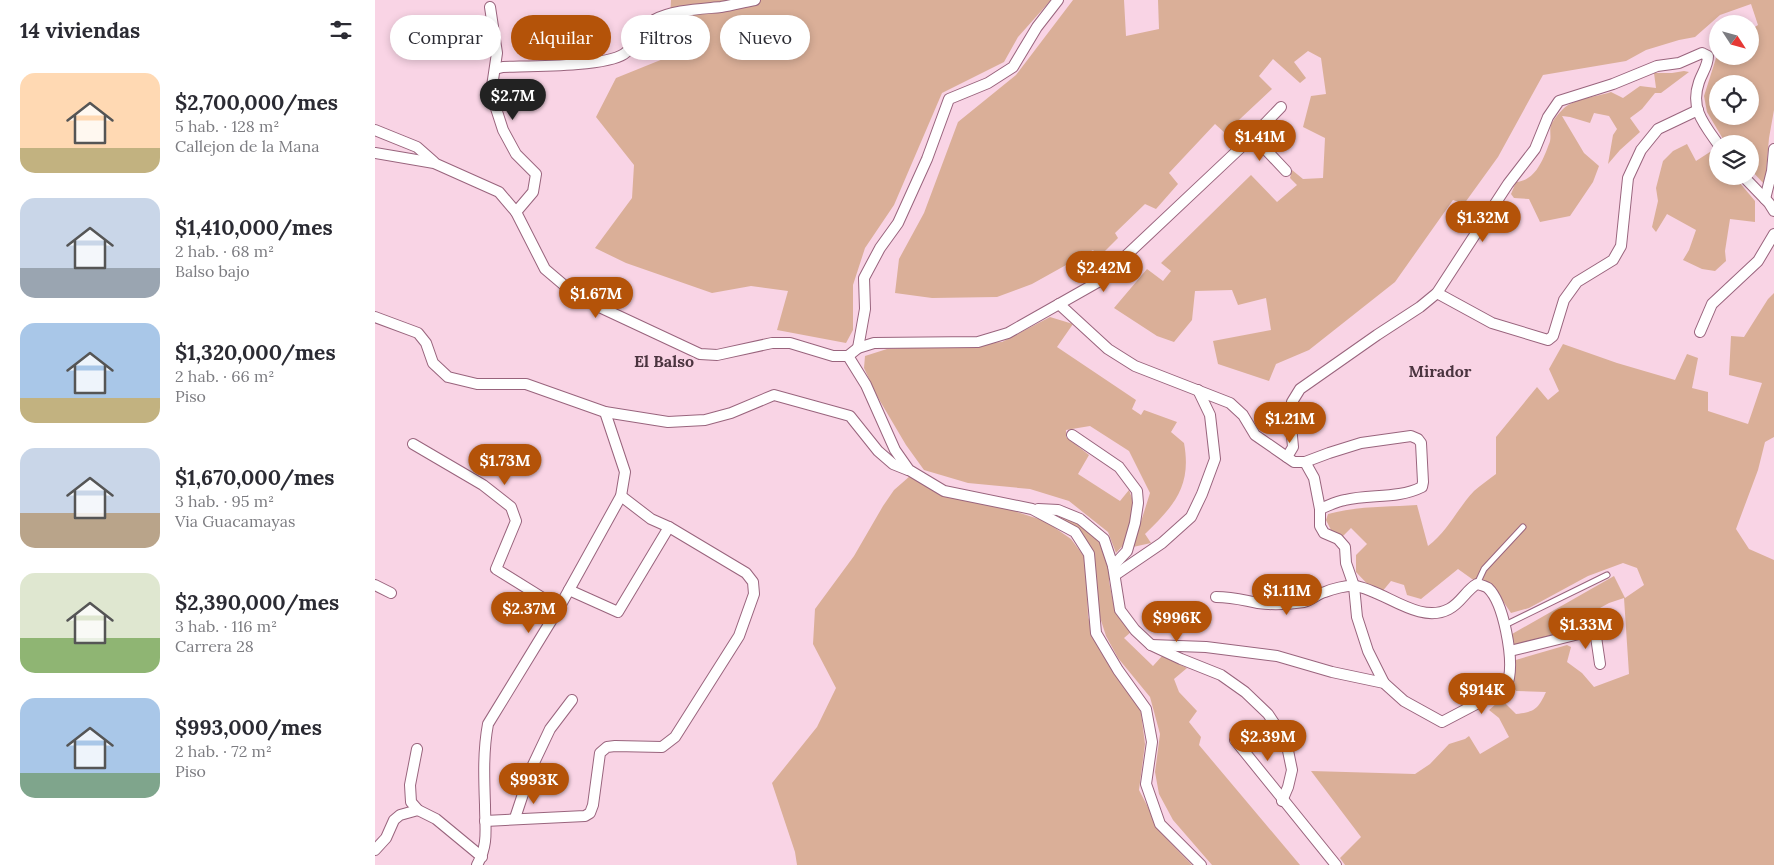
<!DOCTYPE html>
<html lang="es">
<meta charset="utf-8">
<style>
:root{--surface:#fff;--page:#f7f7f7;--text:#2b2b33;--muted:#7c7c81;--accent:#b45309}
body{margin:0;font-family:Lora,serif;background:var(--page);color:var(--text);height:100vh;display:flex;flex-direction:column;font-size:19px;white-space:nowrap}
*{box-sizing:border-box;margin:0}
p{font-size:16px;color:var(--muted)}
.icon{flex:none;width:28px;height:28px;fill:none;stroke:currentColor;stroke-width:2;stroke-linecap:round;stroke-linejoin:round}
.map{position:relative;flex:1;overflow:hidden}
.panel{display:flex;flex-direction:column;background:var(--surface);width:375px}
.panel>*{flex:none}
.guide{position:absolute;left:15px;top:15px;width:475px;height:45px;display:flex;gap:10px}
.needle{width:32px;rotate:126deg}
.tools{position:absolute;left:1334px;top:15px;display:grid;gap:10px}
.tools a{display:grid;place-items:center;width:50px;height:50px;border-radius:50%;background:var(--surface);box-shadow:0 2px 8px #0003;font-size:25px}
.price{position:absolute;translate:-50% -42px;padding:0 11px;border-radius:18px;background:var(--accent);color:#fff;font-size:16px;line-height:32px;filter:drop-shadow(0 1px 2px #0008)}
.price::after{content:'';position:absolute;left:50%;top:30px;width:15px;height:11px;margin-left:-8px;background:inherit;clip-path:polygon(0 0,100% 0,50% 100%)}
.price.on{background:#222;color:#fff}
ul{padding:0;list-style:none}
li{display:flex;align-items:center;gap:15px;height:125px;padding:0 20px}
li span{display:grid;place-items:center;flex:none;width:140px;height:100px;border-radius:15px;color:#555}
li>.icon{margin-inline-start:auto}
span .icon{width:60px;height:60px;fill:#fffc;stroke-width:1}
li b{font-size:21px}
h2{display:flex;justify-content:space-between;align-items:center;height:60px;padding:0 20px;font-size:21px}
.chip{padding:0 18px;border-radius:22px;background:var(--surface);box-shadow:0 2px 8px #0003;font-size:18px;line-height:45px}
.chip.on{background:var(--accent);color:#fff}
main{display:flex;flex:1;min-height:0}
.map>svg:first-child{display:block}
.green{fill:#daaf98;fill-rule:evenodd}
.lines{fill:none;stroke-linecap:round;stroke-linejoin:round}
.service-casing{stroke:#99647d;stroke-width:7}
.minor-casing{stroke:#99647d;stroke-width:12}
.service{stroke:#fff;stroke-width:5}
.minor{stroke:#fff;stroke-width:10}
.labels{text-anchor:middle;stroke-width:5;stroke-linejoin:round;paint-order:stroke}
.neighbourhood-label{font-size:16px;font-weight:bold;fill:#4b343f;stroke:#f9d4e5}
</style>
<main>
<section class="panel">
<h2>14 viviendas<svg class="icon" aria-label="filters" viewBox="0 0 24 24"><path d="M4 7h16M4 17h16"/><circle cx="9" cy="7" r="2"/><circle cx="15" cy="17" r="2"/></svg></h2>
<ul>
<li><span style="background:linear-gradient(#ffd9b3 75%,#c2b280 0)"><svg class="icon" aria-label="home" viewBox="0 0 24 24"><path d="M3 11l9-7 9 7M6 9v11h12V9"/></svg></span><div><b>$2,700,000/mes</b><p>5 hab. · 128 m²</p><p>Callejon de la Mana</p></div></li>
<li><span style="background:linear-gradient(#c9d6e8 70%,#9aa5b1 0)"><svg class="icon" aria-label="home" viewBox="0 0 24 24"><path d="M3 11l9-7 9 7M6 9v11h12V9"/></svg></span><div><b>$1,410,000/mes</b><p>2 hab. · 68 m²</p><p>Balso bajo</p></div></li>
<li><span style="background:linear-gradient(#a9c7e8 75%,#c2b280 0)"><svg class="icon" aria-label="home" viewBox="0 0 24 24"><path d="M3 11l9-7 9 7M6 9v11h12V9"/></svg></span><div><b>$1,320,000/mes</b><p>2 hab. · 66 m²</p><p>Piso</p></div></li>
<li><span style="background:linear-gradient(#c9d6e8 65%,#b9a48a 0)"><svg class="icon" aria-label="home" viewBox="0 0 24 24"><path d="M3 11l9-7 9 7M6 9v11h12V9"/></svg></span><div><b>$1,670,000/mes</b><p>3 hab. · 95 m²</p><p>Via Guacamayas</p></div></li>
<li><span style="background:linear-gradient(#dfe7d0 65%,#8fb573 0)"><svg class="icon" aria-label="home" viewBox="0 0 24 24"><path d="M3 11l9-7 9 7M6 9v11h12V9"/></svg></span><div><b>$2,390,000/mes</b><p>3 hab. · 116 m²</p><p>Carrera 28</p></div></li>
<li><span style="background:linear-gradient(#a9c7e8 75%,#7fa58c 0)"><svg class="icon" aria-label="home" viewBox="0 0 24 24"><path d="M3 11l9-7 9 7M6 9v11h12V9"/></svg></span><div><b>$993,000/mes</b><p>2 hab. · 72 m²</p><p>Piso</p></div></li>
</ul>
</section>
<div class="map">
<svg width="1399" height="865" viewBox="0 0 1399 865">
<rect width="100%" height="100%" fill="#f9d4e5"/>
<!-- green -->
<g class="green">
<polygon points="296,0 676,0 643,37 629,62 567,93 519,205 490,248 478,285 478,330 471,343 402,330 413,291 376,286 337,293 251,263 220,248 257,198 259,165 221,117 241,78 293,57"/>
<path d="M698 0H749L751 36 784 29 783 0H1399V110L1394 138 1390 185 1375 169V144H1351L1332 112 1329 96 1342 55V56H1375V30L1383 25 1376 4 1345 15 1320 37 1304 40 1271 50 1251 61 1168 75 1123 157 1089 204 1078 200 1020 282 934 350 901 364 894 381 843 364 838 341 896 330 891 298 863 305 857 290 820 291 817 320 799 342 782 336 739 308 772 269 788 281 796 271 786 263 876 175 902 202 922 185 915 178 917 170 928 179 948 178 950 138 928 127 936 96 951 94 946 58 933 51 919 62 931 78 925 83 898 59 884 76 897 89 850 133 840 124 794 173 803 184 781 209 770 204 740 233 743 238 724 257 718 250 657 284 622 297 557 298 520 293 524 259 549 213 583 122 641 75ZM1342 84H1375V116H1342Z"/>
<path d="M1309 71 1314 72 1286 93H1280L1267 109 1255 118 1265 132 1245 150 1233 164 1238 135 1242 129 1234 116 1219 113 1215 123 1195 117 1187 116 1209 153 1224 166 1218 182 1195 216 1165 222 1154 199 1139 198 1136 194 1141 182C1160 181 1168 160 1174 144 1177 138 1174 130 1176 125 1178 120 1184 113 1188 109 1200 98 1221 97 1236 92L1248 98 1265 86 1281 88 1279 73H1297Z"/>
<polygon points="1312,144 1321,161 1338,150 1342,156 1342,176 1359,176 1380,201 1380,222 1355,219 1350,251 1351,261 1340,271 1327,269 1308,260 1314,250 1321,230 1292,214 1281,232 1277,227 1283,201 1281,188 1288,161 1298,151"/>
<path d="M1399 293V437L1390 442 1383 470 1361 529 1374 549 1399 560V865H970L965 858 986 837 936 771 1040 774 1055 764 1074 744 1090 739 1094 736 1105 754 1134 737 1124 718 1114 710 1122 703H1130L1141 714C1160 712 1163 709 1171 692L1141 691 1138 686 1134 662 1192 645 1196 647 1192 662 1207 673 1219 687 1254 674 1249 598 1234 603 1216 613 1211 622 1188 635 1139 645 1137 634 1239 576 1250 598 1269 585 1262 568 1248 563 1213 576 1154 608 1136 613 1117 585 1097 579 1083 569 1046 599 1032 595 1029 585 1016 581 1006 593 999 591 981 572V555L992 544 976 528 965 539 958 534 951 520 953 514C982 506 1013 507 1042 505L1053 546C1073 531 1082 509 1099 491 1106 485 1114 479 1121 474V437L1162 387 1173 400 1184 391 1174 369 1188 344 1242 363 1300 380 1312 354 1323 358 1317 388 1333 392V411L1373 424 1387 383 1354 375 1356 336 1369 337 1393 299Z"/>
<path d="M675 317 698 324 682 347 761 400 757 409 766 415 769 410 802 422 796 432 809 443C817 486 799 506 770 534L776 543 758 547 775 493 754 451 715 426 691 430V437L714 455 703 474 745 501 754 490 759 504 752 541 741 553 733 532 694 501 655 489 593 483 549 470 531 445 502 396 489 368 490 356 512 349 627 342Z"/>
<polygon points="535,476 629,504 642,512 670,521 696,539 711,559 713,617 725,651 762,701 766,713 770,744 764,790 787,834 817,865 422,865 420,852 397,783 442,727 461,688 438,644 440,609 479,556 508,506 519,490"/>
<polygon points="669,508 695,516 723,540 734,562 734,581 740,612 756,632 749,638 778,666 787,656 812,668 799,679 804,692 822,711 814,722 826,737 824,745 925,865 837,865 798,820 784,794 780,772 785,734 775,697 743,658 731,636 723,611 716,547 701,529"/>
</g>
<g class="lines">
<!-- service casing -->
<g class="service-casing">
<g id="service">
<polyline points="1102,584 1109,569 1148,527"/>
<polyline points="1130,625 1232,575"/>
</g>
</g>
<!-- minor casing -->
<g class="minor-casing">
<g id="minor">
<polyline points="115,7 122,53 116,93 128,130 141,154 161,174 158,192 141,212"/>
<path d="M120 69 128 67C154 66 229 67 249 54 261 46 261 29 279 20 296 10 326 9 346 7 358 5 369 2 380 0"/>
<polyline points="0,130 42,147 59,162"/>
<polyline points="878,136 911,171"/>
<polyline points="0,153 59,163 124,192 141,212 170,269 203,297 325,354 342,355 397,343 415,343 458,356 473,356 483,348 499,343 603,342 633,333 723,282 878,136 906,107"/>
<polyline points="1368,176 1394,203 1399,211"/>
<polyline points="1390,199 1397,171 1399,149"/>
<polyline points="1062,293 1117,323 1173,340 1178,336 1189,300 1202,282 1238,260 1246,246 1253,178 1266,150 1283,129 1323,110"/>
<polyline points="684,304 733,349 760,366 855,403 868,415 880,435 919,462 930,462 939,478 945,509 945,526 949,533 963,539 970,547 971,563 979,586 982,617 993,651 1009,683"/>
<polyline points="0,317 43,333 51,343 58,363 73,377 102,384 151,384 230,412 293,422 330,420 356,413 399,395 475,416 503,451 518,464 533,470"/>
<polyline points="1325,332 1337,304 1383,261 1399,234"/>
<polyline points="483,348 490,309 489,278 505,248 523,223 552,159 574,99 613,83 638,67 662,27 683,0"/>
<polyline points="473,356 491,385 520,450 534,470 569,491 657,509 700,532 714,554 721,633 743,670 771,709 777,742 771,784 785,824 826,865"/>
<polyline points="697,435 744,467 762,491 763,503 760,523 752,551 738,566"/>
<polyline points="38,444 108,485 136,507 141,521 121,569 184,608"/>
<path d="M912 457 918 447 915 415 917 402 925 389 1002 335 1045 307 1062 293 1133 184 1160 149 1173 117 1184 101 1238 84 1282 66 1304 63 1327 53 1333 56C1333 66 1327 73 1324 82 1315 108 1328 123 1343 144"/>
<path d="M930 462 954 453 986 443 1036 436 1043 439 1046 443 1048 482 1047 487C1023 499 996 494 970 500 962 501 953 506 945 509"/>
<polyline points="663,509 683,510 705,519 729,539 738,566 745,610 760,630 776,645 806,659 846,675 870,692 893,714 911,741 917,770 913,787 907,801"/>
<polyline points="740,575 787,543 816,517 827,494 840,459 835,415 823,390"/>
<polyline points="0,585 16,593"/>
<polyline points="194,590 243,612 294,527"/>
<path d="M776 645 831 647 902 656 957 672 1009 683 1029 701 1067 722 1126 691C1130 687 1133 684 1134 678 1138 657 1129 603 1113 588 1110 586 1106 585 1102 584 1091 590 1086 603 1074 609 1044 625 1009 590 980 586 972 585 957 589 950 592 942 594 937 600 929 602 915 604 897 605 883 603 867 600 858 597 841 597"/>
<polyline points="1135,651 1220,630 1225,664"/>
<polyline points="860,740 961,865"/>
<polyline points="42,749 35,785 36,802 43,810 61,819 107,857"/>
<polyline points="140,818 157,767 175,729 197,700"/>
<polyline points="110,821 210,816 215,813 218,805 225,753 232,747 240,746 287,747 300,737 364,636 379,594 378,582 371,573 294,527 276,519 246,496"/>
<polyline points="0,850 11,838 19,820 25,815 43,810"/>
<path d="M102 865C114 844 110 828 110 805 109 777 108 751 113 724L184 608 246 496 250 472 230 412"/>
</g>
</g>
<!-- service -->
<use href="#service" class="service"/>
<!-- minor -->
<use href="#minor" class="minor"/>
</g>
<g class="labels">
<!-- neighbourhood labels -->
<g class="neighbourhood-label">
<text x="289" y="367">El Balso</text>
<text x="1065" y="377">Mirador</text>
</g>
</g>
</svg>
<div class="tools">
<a><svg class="needle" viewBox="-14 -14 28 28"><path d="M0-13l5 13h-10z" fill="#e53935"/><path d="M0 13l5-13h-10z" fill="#7c7c81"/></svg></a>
<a><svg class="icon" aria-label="locate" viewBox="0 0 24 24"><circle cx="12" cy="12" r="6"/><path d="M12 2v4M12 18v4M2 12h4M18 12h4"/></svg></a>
<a><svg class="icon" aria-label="layers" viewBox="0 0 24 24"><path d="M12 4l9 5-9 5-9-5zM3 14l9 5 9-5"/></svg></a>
</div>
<b class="price on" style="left:138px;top:121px">$2.7M</b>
<b class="price" style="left:885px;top:162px">$1.41M</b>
<b class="price" style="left:1108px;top:243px">$1.32M</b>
<b class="price" style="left:729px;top:293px">$2.42M</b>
<b class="price" style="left:221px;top:319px">$1.67M</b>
<b class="price" style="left:915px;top:444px">$1.21M</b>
<b class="price" style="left:130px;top:486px">$1.73M</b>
<b class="price" style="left:912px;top:616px">$1.11M</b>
<b class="price" style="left:154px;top:634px">$2.37M</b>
<b class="price" style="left:802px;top:643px">$996K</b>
<b class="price" style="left:1211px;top:650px">$1.33M</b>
<b class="price" style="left:1107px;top:715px">$914K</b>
<b class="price" style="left:893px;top:762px">$2.39M</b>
<b class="price" style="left:159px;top:805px">$993K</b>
<div class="guide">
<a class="chip">Comprar</a>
<a class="chip on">Alquilar</a>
<a class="chip">Filtros</a>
<a class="chip">Nuevo</a>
</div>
</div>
</main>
